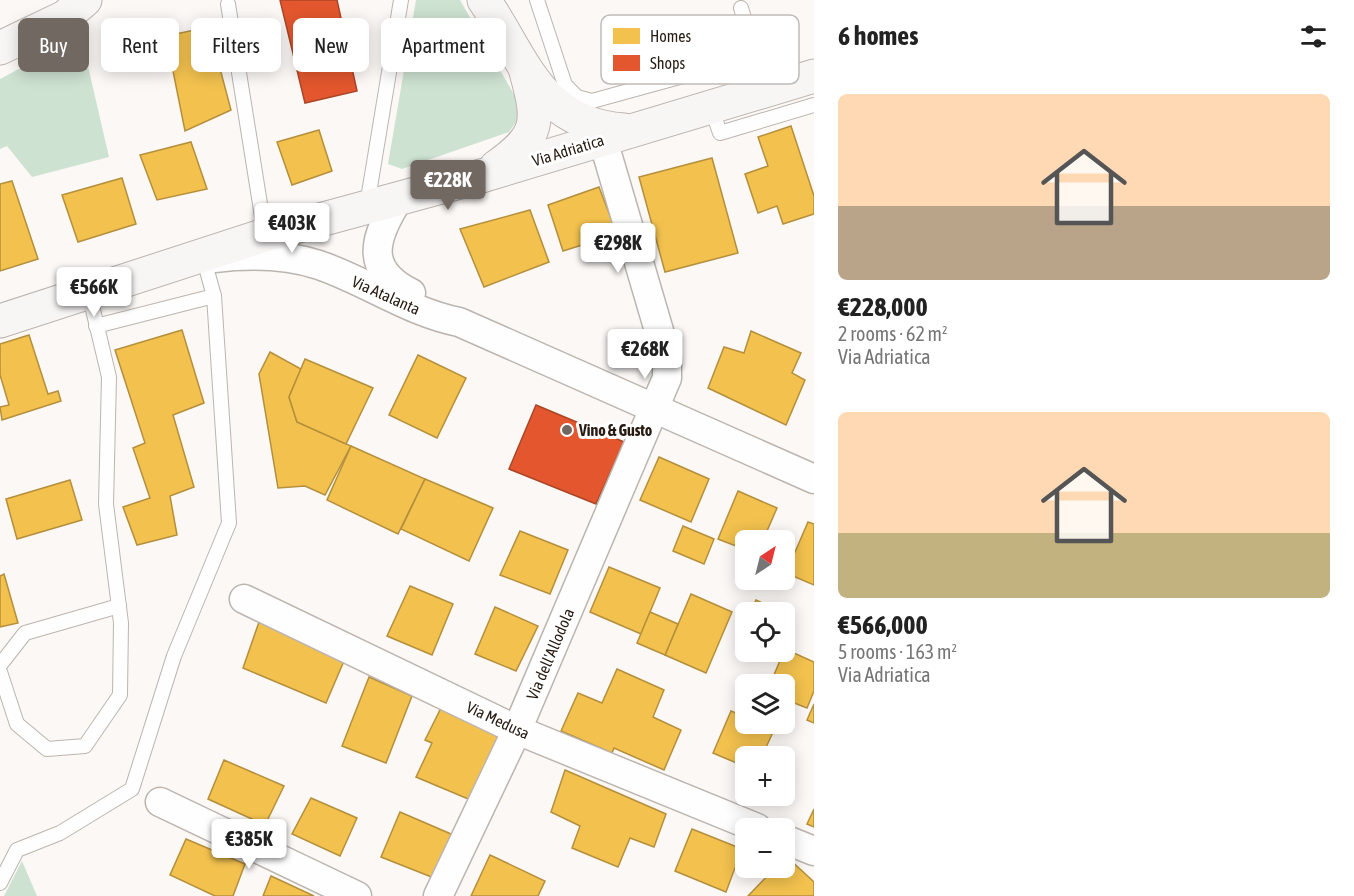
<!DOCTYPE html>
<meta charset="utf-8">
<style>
:root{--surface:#fff;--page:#f6f6f6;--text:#222;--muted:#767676;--accent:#716861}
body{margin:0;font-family:"Asap Condensed",sans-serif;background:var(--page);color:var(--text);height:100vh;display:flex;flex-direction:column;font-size:22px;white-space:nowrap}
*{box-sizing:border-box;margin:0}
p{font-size:20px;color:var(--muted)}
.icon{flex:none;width:33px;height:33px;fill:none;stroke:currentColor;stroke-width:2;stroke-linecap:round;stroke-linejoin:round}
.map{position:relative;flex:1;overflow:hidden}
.details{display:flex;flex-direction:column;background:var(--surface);width:540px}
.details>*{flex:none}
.banner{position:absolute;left:18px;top:18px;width:570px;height:54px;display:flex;gap:12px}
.needle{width:39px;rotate:35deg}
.buttons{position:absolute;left:735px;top:530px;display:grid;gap:12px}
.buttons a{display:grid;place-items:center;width:60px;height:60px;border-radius:9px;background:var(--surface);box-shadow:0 3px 15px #0003;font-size:30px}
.price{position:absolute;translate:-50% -51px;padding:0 14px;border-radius:6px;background:#fff;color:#222;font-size:20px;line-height:39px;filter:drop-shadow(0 2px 3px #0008)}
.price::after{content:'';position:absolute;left:50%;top:36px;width:18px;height:14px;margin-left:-9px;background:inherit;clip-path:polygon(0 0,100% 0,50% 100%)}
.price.current{background:var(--accent);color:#fff}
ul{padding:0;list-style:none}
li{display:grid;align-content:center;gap:12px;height:318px;padding:0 24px}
li span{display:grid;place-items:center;height:186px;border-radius:9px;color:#555}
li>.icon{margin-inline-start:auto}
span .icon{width:108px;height:108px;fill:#fffc;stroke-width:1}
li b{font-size:26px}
h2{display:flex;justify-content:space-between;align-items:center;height:72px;padding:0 24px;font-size:26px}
.chip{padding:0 21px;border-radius:9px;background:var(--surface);box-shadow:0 3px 15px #0003;font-size:21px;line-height:54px}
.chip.current{background:var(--accent);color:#fff}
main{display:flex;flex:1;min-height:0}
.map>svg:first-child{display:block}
.green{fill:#cee2d1}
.homes{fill:#f2c14e;stroke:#b58f3c;stroke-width:1.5}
.shops{fill:#e4572e;stroke:#ab4526;stroke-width:1.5}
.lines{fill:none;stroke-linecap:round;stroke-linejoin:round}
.service-casing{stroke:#bcb5af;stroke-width:16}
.minor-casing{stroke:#bcb5af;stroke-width:31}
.secondary-casing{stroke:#bcb5af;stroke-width:35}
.service{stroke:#fefefe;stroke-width:14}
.minor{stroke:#fefefe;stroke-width:28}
.secondary{stroke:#f8f5f5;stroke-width:33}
.poi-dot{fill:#716861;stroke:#fff;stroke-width:2}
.labels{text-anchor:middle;stroke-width:6;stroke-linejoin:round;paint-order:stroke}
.street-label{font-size:16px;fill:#271b12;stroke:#fff}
.poi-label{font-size:16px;font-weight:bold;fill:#271b12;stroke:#fff;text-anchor:start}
.key{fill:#fff;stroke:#bebbb8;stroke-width:1.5}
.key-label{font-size:16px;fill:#271b12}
</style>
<main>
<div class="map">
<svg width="814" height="896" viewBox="0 0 814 896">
<rect width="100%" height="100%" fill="#fbf8f5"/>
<!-- green -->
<g class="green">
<polygon points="416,0 460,0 516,98 531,101 509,132 402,169 388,164"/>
<polygon points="81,36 109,157 32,177 7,146 0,149 0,79"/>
<polygon points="22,861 37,896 4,896"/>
</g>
<!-- homes -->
<g class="homes">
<polygon points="209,27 231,110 185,131 166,36"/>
<polygon points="791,126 814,196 814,214 783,224 777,206 758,213 745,174 768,166 758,137"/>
<polygon points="319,130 332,171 292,185 277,142"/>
<polygon points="191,142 207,189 157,200 140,155"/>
<polygon points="712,158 738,253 665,272 639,177"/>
<polygon points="122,178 136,224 78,242 62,195"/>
<polygon points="12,181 38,259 0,271 0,184"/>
<polygon points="599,187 617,234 563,251 548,205"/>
<polygon points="530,210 549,262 484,287 460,229"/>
<polygon points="182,330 204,403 173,415 194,487 170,496 177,535 137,545 123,507 150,498 133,448 145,443 115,350"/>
<polygon points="751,331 801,353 792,373 805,380 786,425 708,388 724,347 744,353"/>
<polygon points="29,335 48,394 58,391 61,401 2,420 0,407 9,405 0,375 0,344"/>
<polygon points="270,352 301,369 289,397 297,422 351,446 325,495 305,486 278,488 259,374"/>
<polygon points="418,355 466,378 437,438 389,415"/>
<polygon points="305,359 373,388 346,444 297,422 289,397"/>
<polygon points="351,446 425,479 398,534 327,500"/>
<polygon points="659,457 709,479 691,522 640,500"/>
<polygon points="425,479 493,508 469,561 401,529"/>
<polygon points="70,480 82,520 17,539 6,499"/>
<polygon points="738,491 777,508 763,540 746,540 746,550 718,539"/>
<polygon points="808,522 814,524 814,585 786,573"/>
<polygon points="683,526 714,539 704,564 673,551"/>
<polygon points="520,531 568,550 550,594 500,575"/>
<polygon points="609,567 660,588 641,634 590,612"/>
<polygon points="4,574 18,623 0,627 0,576"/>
<polygon points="410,586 453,604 432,655 387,636"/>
<polygon points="691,594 732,612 706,673 665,655"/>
<polygon points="756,600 771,607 769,612 750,612"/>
<polygon points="495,607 538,626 516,671 475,654"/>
<polygon points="650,612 678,624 665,655 637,643"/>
<polygon points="259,622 344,661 326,703 243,668"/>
<polygon points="785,649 814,662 814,691 807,708 784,699 784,684 770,684"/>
<polygon points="617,669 664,690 653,717 681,730 664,770 614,748 612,753 561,731 578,693 602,703"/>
<polygon points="369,677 412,696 386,763 342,746"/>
<polygon points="814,704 814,723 807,720"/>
<polygon points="441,708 501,735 473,801 416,777 432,743 425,740"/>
<polygon points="731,711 746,717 746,723 758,723 774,730 762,756 746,756 746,767 713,753"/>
<polygon points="224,760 284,786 265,825 208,799"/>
<polygon points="565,770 666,814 654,847 630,838 618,867 572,848 580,826 551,812"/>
<polygon points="311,798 357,818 340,856 292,834"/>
<polygon points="814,809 814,827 807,824"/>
<polygon points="400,812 451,834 434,878 381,857"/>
<polygon points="692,829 742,849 726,892 675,871"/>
<polygon points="186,839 245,864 233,896 215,896 170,875"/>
<polygon points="490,855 545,881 538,896 471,896"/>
<polygon points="786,856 814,882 814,896 748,896 776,867 784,867"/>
<polygon points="271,876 314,896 263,896"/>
</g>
<!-- shops -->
<g class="shops">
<polygon points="280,0 337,0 357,91 305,103"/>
<polygon points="536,405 624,442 596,504 509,469"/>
</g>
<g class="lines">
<!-- service casing -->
<g class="service-casing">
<g id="service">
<polyline points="537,0 565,85 577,97 592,101 756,56"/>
<polyline points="228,4 265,235"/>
<polyline points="741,8 766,90"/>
<polyline points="711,107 720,133 814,105"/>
<polyline points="367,205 401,0"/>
<polyline points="96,326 214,296 204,260"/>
<polyline points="0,665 25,633 119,606"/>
<polyline points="0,672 17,724 47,749 85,746 120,695 121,623 106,504 109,377 89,293"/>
<polyline points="0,883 17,850 60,833 132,789 174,656 229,523 214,296"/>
</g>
</g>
<!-- minor casing -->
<g class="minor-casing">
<g id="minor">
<path d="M399 198C375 236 362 269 411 293"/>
<path d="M214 258C248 254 286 254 319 265 366 281 409 312 459 322L814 479"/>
<polyline points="244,599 517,730 757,828"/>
<polyline points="160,802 357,896"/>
<polyline points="784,839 814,851"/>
<polyline points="438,896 517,730 667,378 667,358 603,140"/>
</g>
</g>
<!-- secondary casing -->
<g class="secondary-casing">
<g id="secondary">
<path d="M484 0C525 60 539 124 624 130"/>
<polyline points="0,48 65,17 85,0"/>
<path d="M496 167C540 136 540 122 526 72"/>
<polyline points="0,321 265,235 485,175 814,76"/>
</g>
</g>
<!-- service -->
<use href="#service" class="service"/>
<!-- minor -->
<use href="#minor" class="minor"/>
<!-- secondary -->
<use href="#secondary" class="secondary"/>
</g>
<!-- markers -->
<circle class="poi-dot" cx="567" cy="430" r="6"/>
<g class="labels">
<!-- street labels -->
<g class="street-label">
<text transform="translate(568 150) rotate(-17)" y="6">Via Adriatica</text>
<text transform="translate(386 295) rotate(24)" y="6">Via Atalanta</text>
<text transform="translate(550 654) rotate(-67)" y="6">Via dell'Allodola</text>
<text transform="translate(498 720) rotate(25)" y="6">Via Medusa</text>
</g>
<!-- poi labels -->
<g class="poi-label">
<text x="579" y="436">Vino &amp; Gusto</text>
</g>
</g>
<!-- legend -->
<rect x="601" y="15" width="198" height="69" rx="9" class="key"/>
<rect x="613" y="28" width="27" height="16" fill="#f2c14e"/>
<rect x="613" y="55" width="27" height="16" fill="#e4572e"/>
<g class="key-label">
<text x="650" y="42">Homes</text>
<text x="650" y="69">Shops</text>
</g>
</svg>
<div class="buttons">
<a><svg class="needle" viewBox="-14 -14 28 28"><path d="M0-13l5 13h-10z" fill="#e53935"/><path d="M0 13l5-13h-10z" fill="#767676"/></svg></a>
<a><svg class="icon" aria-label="locate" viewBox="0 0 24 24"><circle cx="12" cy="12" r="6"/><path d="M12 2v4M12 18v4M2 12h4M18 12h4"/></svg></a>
<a><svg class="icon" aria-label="layers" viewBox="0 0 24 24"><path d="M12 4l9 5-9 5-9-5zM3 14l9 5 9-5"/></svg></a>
<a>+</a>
<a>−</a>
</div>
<b class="price current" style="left:448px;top:211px">€228K</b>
<b class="price" style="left:292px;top:254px">€403K</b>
<b class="price" style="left:618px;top:274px">€298K</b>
<b class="price" style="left:94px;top:318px">€566K</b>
<b class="price" style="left:645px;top:380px">€268K</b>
<b class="price" style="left:249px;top:870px">€385K</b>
<div class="banner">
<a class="chip current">Buy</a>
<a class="chip">Rent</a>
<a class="chip">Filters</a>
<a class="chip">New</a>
<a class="chip">Apartment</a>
</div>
</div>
<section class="details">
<h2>6 homes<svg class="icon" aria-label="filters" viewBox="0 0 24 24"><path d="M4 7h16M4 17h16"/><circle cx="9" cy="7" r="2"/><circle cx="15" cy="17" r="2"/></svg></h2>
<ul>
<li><span style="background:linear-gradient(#ffd9b3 60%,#b9a48a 0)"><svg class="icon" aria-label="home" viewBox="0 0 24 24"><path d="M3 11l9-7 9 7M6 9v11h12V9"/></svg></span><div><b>€228,000</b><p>2 rooms · 62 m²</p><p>Via Adriatica</p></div></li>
<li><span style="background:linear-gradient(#ffd9b3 65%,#c2b280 0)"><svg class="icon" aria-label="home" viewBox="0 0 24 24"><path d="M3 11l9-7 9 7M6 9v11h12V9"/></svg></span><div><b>€566,000</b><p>5 rooms · 163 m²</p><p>Via Adriatica</p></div></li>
</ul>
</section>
</main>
